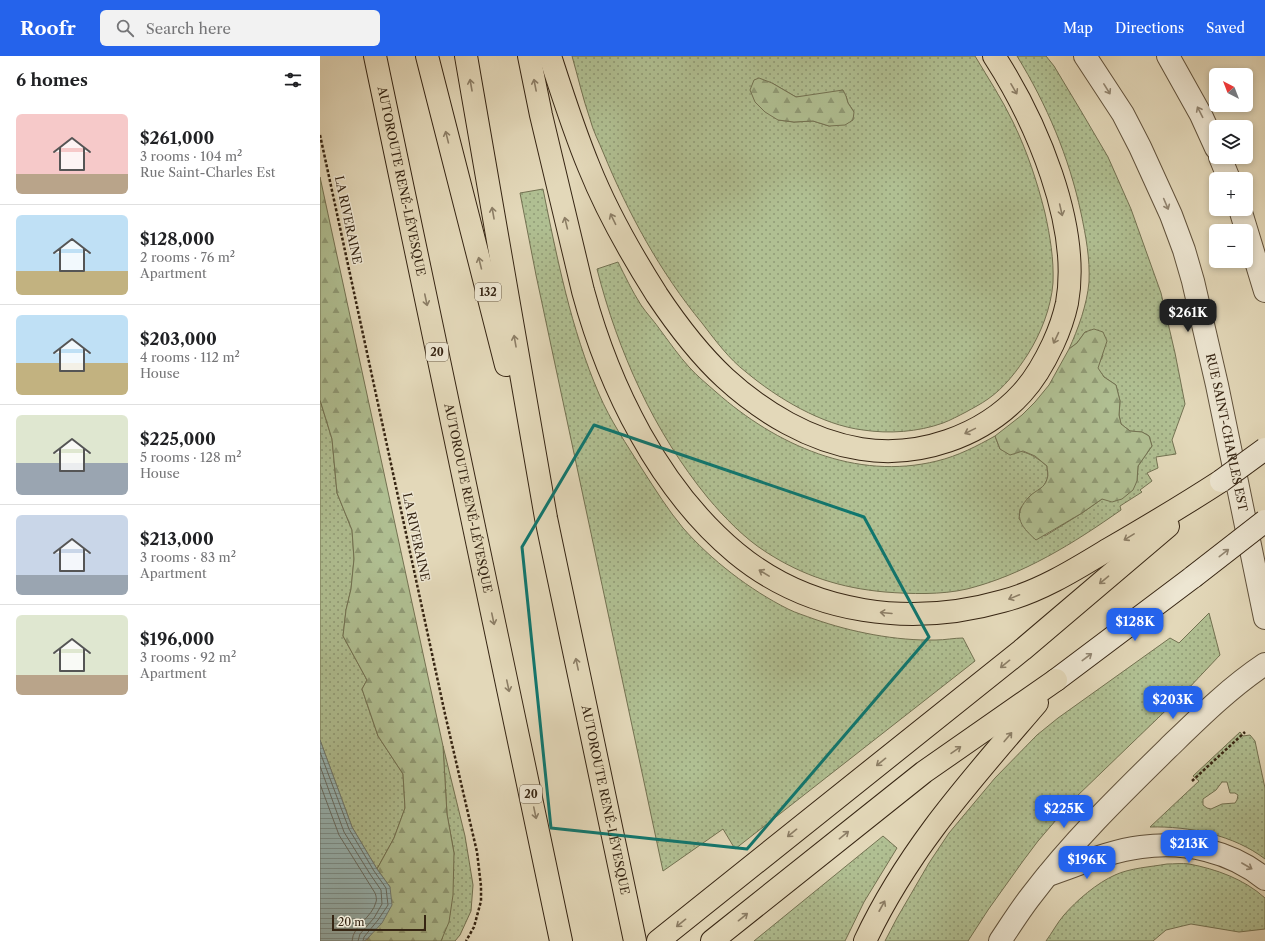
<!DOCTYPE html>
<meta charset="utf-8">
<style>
:root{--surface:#fff;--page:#f2f2f2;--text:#202124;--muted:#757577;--line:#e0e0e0;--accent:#2563eb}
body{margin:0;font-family:"Libre Caslon Text",serif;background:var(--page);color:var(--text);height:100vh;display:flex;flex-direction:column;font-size:15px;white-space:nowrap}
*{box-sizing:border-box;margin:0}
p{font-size:13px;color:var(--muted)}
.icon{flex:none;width:22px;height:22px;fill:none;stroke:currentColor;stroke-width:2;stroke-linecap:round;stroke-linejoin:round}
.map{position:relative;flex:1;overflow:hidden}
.drawer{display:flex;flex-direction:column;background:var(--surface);width:320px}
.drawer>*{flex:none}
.needle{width:26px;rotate:318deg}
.tools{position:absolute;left:889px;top:12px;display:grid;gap:8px}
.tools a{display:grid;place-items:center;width:44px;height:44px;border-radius:6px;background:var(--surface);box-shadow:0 2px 6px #0003;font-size:20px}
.scale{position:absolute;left:12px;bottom:10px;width:94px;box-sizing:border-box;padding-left:4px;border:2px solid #362513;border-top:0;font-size:11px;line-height:14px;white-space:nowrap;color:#362513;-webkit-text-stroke:3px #ede6d2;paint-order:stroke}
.price{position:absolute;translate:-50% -34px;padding:0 9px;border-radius:8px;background:var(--accent);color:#fff;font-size:13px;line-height:26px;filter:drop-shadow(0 1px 2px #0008)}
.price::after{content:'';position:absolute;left:50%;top:24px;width:12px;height:9px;margin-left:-6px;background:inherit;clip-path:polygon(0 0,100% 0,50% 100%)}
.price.active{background:#222;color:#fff}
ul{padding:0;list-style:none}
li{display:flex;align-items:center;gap:12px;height:100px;padding:0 16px}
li+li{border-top:1px solid var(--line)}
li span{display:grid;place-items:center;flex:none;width:112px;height:80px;border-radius:6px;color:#555}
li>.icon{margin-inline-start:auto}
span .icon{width:48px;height:48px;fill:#fffc;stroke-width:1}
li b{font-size:17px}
h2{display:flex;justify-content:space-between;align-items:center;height:48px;padding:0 16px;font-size:17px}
header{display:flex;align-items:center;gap:24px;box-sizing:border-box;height:56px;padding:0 20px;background:var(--accent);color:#fff}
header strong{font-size:19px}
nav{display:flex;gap:22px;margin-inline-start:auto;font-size:14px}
.search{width:280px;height:36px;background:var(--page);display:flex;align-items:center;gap:10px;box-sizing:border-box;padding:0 14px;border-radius:6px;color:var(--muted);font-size:15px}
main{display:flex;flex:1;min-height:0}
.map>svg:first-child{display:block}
.grass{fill:url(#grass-dots);stroke:#737252;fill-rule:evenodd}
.forest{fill:url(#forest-firs);stroke:#737252}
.water{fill:url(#water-rules);stroke:#717d76}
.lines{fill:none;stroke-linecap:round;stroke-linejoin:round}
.shore{stroke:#676e66;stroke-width:1}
.tertiary-casing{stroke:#61523c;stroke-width:24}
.secondary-casing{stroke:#362513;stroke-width:24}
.motorway-casing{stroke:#362513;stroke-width:24}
.path{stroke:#362513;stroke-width:2.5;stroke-dasharray:3 2;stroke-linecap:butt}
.tertiary{stroke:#ede6d2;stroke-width:22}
.secondary{stroke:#ede6d2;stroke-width:22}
.motorway{stroke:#e3d8b9;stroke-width:22}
.secondary-bridge-casing{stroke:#362513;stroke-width:24;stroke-linecap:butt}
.secondary-bridge{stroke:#ede6d2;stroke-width:22}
.oneway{stroke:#8c7e66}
.oneway2{stroke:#928672}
.marked{fill:none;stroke:#0f766e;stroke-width:3;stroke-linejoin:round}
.labels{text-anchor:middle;stroke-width:3;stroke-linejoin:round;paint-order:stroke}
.shield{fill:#ede6d2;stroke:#6d5f4c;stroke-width:1}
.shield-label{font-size:11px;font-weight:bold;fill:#362513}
.street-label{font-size:12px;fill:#362513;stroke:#ede6d2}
</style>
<header>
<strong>Roofr</strong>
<div class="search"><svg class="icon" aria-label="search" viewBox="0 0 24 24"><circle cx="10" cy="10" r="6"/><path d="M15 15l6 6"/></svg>Search here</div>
<nav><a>Map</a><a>Directions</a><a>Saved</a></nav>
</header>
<main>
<section class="drawer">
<h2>6 homes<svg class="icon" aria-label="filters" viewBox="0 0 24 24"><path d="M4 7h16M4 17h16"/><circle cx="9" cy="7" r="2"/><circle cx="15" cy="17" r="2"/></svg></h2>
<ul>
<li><span style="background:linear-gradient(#f6c9c9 75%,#b9a48a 0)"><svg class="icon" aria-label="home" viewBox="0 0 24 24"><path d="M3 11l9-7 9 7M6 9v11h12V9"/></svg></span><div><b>$261,000</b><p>3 rooms · 104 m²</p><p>Rue Saint-Charles Est</p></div></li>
<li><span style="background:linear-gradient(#bfe0f5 70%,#c2b280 0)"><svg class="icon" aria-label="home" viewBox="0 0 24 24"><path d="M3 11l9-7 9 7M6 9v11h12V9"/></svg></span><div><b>$128,000</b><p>2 rooms · 76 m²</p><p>Apartment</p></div></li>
<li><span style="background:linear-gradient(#bfe0f5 60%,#c2b280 0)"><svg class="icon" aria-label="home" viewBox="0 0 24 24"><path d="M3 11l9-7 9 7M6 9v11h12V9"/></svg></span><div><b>$203,000</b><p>4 rooms · 112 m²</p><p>House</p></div></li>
<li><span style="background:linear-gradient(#dfe7d0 60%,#9aa5b1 0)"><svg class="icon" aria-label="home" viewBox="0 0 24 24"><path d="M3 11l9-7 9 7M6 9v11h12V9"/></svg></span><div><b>$225,000</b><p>5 rooms · 128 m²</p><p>House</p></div></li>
<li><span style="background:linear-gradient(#c9d6e8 75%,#9aa5b1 0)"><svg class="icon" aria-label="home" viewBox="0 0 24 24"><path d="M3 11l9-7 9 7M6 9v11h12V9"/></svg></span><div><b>$213,000</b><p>3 rooms · 83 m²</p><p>Apartment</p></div></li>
<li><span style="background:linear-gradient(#dfe7d0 75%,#b9a48a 0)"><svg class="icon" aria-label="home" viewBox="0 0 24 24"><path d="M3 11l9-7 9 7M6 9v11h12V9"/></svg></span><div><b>$196,000</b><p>3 rooms · 92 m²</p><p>Apartment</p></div></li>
</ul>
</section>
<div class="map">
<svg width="945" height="885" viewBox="0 0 945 885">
<defs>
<pattern id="grass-dots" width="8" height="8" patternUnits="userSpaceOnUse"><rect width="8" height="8" fill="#b0bf92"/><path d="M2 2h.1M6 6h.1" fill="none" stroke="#909b76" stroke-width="1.8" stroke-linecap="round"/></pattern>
<pattern id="forest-firs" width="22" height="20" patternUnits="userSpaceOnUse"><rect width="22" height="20" fill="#b0bf92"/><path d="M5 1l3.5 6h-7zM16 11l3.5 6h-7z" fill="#909b76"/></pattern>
<pattern id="water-rules" width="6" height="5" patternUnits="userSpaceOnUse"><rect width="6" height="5" fill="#98b8b8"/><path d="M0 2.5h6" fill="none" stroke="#7d9594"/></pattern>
</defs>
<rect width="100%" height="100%" fill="#e3d8b9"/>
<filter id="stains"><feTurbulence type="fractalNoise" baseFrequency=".005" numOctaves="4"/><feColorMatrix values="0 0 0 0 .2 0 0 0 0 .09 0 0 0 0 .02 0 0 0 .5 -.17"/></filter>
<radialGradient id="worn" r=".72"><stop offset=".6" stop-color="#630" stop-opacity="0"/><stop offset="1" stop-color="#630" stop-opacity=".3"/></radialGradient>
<!-- grass -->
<g class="grass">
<path d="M252 0H655C668 22 682 43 693 66 707 95 717 125 725 157 730 180 734 203 733 227 731 252 721 277 708 298 697 315 684 332 668 343 661 348 653 352 646 356 638 360 631 364 623 367 598 376 569 378 543 374 502 369 457 342 426 316 409 303 395 284 382 267 340 216 308 157 283 96 279 86 273 75 270 63 263 43 258 21 252 0ZM452 27 476 41 526 40 528 47 534 56 509 70 493 65 474 66 458 64Z"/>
<path d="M697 0H726L734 10 761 55 788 101 811 153 841 237 855 297 865 348 852 384 856 398 836 401 838 412 827 417 832 425 820 434 822 436 800 450 801 454C754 487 703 519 647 533 621 539 591 538 565 536 521 532 483 520 446 496 424 482 405 462 388 442 334 376 298 296 277 213L298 206C305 220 312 235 321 249 327 258 335 266 341 275 350 287 359 300 369 311 377 320 387 328 396 336 456 389 536 425 617 405 638 400 657 390 675 380L680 393C703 395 709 395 727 410L728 422 723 431 710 440 700 453 699 463 725 480 762 457 782 443 817 425 818 410 832 390 829 380 822 376 810 375 801 368 799 359 800 345 796 329 784 321 777 312 783 299 765 276 757 287 749 293C758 273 767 249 769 226 770 202 766 181 761 157 749 101 727 49 697 0Z"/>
<path d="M223 133C237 202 251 273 279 338 290 364 307 389 322 413 335 433 348 454 363 472 391 504 430 534 468 553 476 557 486 560 494 563 531 576 576 585 616 584 625 584 634 582 643 582L655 605 415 793 403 773 343 815 216 219 200 137Z"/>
<polygon points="0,344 12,383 17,437 32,474 34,503 31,533 26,554 23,580 47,624 42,633 58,680 83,718 85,752 74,782 57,813 32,771 0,684"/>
<polygon points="889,557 900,599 866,635 755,742 718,785 703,805 668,854 648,885 565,885 577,862 609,807 629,777 675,722 717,679 738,662 850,582 859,587"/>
<path d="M920 676 923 680 930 679 935 685 945 732V803C914 779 869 770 830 771L879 725 873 720ZM902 726H907L910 737H915L918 739 917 744 915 747 902 748 891 753 887 752 883 749V743L896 734Z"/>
<polygon points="123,690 145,780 153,829 151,855 140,879 135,885 121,885 122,883 134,797 127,758"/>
<polygon points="563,780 577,792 544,846 525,885 434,885"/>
<path d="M847 808C854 808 862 807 869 808 896 813 924 823 945 842V873L919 876 871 868 846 874 833 885H726C732 877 737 867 744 859 757 844 777 827 795 819 810 812 830 811 847 808Z"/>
</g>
<!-- forest -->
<g class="forest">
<polygon points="439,22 452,27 476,41 523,34 526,40 528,47 534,56 533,64 525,69 509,70 493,65 474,66 458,64 445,56 435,46 430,34 434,24"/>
<polygon points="0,121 123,690 127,758 134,797 133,839 129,866 121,885 44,885 48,883 70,831 57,813 74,782 85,752 83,718 58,680 42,633 47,624 23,580 26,554 31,533 34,503 32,474 17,437 12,383 0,344"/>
<path d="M774 273 783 276 787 285 778 312 784 321 796 329 800 345 799 359 801 368 810 375 822 376 829 380 832 390 818 410 817 425 813 434 802 443 792 446 782 443 762 457 716 484C699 469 692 458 710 440 716 434 725 432 727 423 729 419 727 414 727 410L715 400 703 395 690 399 680 393 675 380 702 359 715 346 729 329 749 293 757 287 765 276Z"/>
</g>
<!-- water -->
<polygon class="water" points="0,684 32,771 57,813 70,831 72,849 62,867 47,883 44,885 0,885"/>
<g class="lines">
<!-- shore -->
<g class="shore">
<polyline points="0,696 29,773 54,815 66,832 68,849 58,864 44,881 43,885"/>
<polyline points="0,710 24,776 50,818 61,834 62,848 54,862 40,878 38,885"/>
<path d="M0 728 19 779 55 837C56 839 57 844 56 846 52 862 33 869 32 885"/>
</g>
<!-- tertiary casing -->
<g class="tertiary-casing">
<g id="tertiary">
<path id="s1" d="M765 0 803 58 820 91 851 159 864 194 873 225 897 329 945 562"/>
<polyline points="848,0 881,59 896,92"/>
<polyline points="900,101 909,123"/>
<polyline points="920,153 945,235"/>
<path d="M728 819C758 809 789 795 821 791 865 785 911 795 945 823"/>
<path d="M680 885C690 870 700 854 711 840 751 787 799 740 847 693 878 663 909 632 945 608"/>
</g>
</g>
<!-- secondary casing -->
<g class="secondary-casing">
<polyline id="secondary" points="736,624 873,521"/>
</g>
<!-- motorway casing -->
<g class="motorway-casing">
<g id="motorway">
<path id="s2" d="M55 0 241 885"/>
<polyline points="107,0 186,309"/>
<path id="s3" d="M146 0 226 462 315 885"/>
<path d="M209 0 221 59 263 235C289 331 339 433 416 497 491 559 592 571 683 545 721 535 756 513 789 493 827 471 864 449 901 425"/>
<path d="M230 0C242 37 254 75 269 111 287 156 311 198 337 239 357 269 378 297 405 322 442 356 490 385 541 393 598 402 662 381 702 337 715 323 725 305 733 288 739 275 744 261 747 247 761 169 716 65 674 0"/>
<polyline points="338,885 702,594 848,470"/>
<polyline points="392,885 604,716 736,624"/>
<path d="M545 885C588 793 652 723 717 647"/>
</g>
</g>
<!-- path -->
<g class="path">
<polyline points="0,79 125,658 157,796 161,830 161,845 154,871 146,885"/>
<polyline points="872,725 925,676"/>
</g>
<!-- tertiary -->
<use href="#tertiary" class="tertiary"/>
<!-- secondary -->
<use href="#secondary" class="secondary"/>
<!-- motorway -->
<use href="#motorway" class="motorway"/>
<!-- secondary-bridge casing -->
<g class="secondary-bridge-casing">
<g id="secondary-bridge">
<polyline points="901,425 945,393"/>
<polyline points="873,521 945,465"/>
</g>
</g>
<!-- secondary-bridge -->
<use href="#secondary-bridge" class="secondary-bridge"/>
</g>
<!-- one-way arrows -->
<defs><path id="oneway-shaft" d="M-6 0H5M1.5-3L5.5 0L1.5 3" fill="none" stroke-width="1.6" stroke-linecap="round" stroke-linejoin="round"/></defs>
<g class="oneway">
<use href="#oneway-shaft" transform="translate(151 29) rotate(-100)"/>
<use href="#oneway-shaft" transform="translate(215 29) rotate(-101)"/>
<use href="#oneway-shaft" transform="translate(694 33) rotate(60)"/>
<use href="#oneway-shaft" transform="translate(127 81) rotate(-104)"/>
<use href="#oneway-shaft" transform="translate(741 154) rotate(77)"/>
<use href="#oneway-shaft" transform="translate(173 157) rotate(-100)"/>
<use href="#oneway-shaft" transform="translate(293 163) rotate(-116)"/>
<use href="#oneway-shaft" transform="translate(246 167) rotate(-104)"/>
<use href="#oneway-shaft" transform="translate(160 207) rotate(-104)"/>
<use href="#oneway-shaft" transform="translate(106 244) rotate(78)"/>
<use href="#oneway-shaft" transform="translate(736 282) rotate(115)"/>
<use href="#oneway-shaft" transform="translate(195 285) rotate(-100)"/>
<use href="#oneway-shaft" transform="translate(650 375) rotate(154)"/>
<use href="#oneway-shaft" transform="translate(809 481) rotate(149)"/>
<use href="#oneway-shaft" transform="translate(444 517) rotate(-149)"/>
<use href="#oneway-shaft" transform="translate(784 524) rotate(140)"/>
<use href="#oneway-shaft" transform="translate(694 541) rotate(158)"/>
<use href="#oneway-shaft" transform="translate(566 557) rotate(-175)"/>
<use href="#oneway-shaft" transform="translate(173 563) rotate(78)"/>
<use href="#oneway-shaft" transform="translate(257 608) rotate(-102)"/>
<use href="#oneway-shaft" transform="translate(685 608) rotate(141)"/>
<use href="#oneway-shaft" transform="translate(188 630) rotate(78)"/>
<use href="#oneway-shaft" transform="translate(688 681) rotate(-50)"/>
<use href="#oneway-shaft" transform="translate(636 694) rotate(-35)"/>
<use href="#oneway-shaft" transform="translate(561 706) rotate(141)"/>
<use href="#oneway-shaft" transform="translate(215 757) rotate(78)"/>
<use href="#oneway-shaft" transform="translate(472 777) rotate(141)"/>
<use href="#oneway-shaft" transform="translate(524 779) rotate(-39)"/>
<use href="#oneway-shaft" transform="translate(562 850) rotate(-61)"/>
<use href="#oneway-shaft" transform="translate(423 861) rotate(-39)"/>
<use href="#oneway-shaft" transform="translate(361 867) rotate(141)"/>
</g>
<g class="oneway2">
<use href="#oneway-shaft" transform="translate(787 33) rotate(58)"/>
<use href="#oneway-shaft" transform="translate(880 56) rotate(-117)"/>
<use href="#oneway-shaft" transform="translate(846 148) rotate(67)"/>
<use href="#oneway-shaft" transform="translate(904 497) rotate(-38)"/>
<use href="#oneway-shaft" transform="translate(767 601) rotate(-37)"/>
<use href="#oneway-shaft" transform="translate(927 810) rotate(30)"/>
</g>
<!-- marked area -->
<path class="marked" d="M274 369 544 461 609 581 427 793 231 772 202 491Z"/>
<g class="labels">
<!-- shield labels -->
<g class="shield">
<rect x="155" y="227" width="26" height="18" rx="3"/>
<rect x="106" y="287" width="22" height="18" rx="3"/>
<rect x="200" y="729" width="22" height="18" rx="3"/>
</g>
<g class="shield-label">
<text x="168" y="240">132</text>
<text x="117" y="300">20</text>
<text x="211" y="742">20</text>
</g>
<!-- street labels -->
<g class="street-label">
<text dy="4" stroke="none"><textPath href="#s2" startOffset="128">AUTOROUTE RENÉ-LÉVESQUE</textPath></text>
<text transform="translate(28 164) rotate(78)" y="4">LA RIVERAINE</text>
<text dy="4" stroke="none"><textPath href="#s1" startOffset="406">RUE SAINT-CHARLES EST</textPath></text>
<text dy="4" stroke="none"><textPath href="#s2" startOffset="452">AUTOROUTE RENÉ-LÉVESQUE</textPath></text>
<text transform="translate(96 481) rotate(78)" y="4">LA RIVERAINE</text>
<text dy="4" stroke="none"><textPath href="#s3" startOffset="757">AUTOROUTE RENÉ-LÉVESQUE</textPath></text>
</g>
</g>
<rect width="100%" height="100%" filter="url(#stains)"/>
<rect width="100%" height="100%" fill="url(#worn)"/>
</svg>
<div class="tools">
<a><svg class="needle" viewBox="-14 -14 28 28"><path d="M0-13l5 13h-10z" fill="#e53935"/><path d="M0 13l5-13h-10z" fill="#757577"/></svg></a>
<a><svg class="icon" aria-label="layers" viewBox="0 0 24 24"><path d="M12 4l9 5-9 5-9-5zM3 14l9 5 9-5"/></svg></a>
<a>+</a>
<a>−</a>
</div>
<div class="scale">20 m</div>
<b class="price active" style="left:868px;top:277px">$261K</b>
<b class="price" style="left:815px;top:586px">$128K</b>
<b class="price" style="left:853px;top:664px">$203K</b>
<b class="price" style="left:744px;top:773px">$225K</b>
<b class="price" style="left:869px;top:808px">$213K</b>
<b class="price" style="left:767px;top:824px">$196K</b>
</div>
</main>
